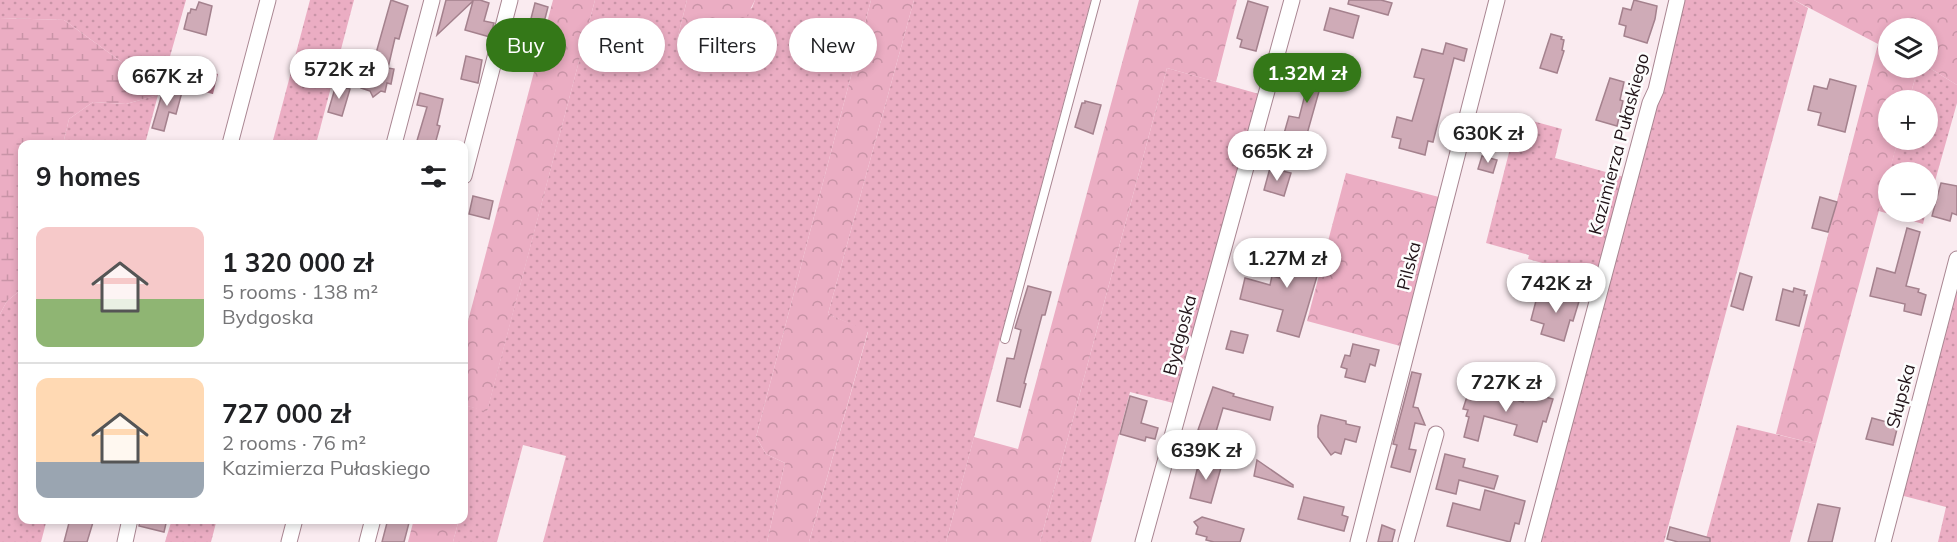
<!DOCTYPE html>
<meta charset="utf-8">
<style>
:root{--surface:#fff;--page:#f2f2f2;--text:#202124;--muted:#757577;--line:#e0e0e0;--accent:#347818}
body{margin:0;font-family:Mulish,sans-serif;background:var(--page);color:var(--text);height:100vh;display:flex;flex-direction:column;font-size:22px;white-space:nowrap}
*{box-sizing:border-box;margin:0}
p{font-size:20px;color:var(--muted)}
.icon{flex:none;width:33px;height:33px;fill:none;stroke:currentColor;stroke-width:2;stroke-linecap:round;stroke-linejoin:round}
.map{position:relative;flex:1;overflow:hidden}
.side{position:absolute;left:18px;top:140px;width:450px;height:384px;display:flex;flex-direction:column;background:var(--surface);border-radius:12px;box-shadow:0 3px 9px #0003}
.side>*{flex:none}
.top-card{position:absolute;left:486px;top:18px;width:570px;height:54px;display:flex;gap:12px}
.buttons{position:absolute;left:1878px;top:18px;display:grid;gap:12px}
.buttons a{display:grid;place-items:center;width:60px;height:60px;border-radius:50%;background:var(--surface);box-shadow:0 3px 9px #0003;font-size:30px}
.price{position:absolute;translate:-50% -51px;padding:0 14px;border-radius:21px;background:#fff;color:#222;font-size:20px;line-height:39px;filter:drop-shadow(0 2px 3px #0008)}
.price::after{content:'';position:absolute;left:50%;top:36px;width:18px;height:14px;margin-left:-9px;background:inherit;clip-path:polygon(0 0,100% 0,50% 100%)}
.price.current{background:var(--accent);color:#fff}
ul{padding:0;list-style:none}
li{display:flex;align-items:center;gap:18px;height:150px;padding:0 18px}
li+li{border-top:2px solid var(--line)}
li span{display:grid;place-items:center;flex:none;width:168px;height:120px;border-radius:12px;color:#555}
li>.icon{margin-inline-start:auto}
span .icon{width:72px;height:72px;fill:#fffc;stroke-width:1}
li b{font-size:26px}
h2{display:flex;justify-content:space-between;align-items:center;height:72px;padding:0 18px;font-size:26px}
.chip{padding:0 21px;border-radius:27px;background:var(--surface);box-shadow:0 3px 9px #0003;font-size:21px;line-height:54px}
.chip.current{background:var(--accent);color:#fff}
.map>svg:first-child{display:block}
.grass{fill:url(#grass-dots)}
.forest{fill:url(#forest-crowns)}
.wetland{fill:url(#wetland-marsh)}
.water{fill:url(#water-rules)}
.building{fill:#cfabb7;stroke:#a4818d;stroke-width:1.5}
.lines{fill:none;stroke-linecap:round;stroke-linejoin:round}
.service-casing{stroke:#a98692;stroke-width:10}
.minor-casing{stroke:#a98692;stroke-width:17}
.service{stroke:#fff;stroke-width:8}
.minor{stroke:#fff;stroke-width:15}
.labels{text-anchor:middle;stroke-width:5;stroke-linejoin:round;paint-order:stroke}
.street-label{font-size:18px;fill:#201318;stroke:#fdfdfd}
</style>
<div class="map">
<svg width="1957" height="542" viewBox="0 0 1957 542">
<defs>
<pattern id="grass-dots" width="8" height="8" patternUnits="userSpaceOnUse" patternTransform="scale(1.5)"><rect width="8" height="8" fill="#ebadc3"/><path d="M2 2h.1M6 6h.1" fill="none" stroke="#c994a7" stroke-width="1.8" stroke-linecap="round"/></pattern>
<pattern id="forest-crowns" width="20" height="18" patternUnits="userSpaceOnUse" patternTransform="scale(1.5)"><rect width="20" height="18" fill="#ebadc3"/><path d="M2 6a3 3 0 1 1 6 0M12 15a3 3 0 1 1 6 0" fill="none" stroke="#c994a7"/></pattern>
<pattern id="wetland-marsh" width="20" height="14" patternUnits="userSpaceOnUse" patternTransform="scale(1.5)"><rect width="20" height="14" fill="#ebadc3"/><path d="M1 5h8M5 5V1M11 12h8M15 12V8" fill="none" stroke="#c994a7"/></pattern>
<pattern id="water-rules" width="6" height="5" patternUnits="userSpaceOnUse" patternTransform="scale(1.5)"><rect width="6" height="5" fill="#bb7a91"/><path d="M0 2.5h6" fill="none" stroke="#986375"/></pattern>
</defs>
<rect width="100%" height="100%" fill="#faebf0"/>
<!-- grass -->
<g class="grass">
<polygon points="0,0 186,0 165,74 134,71 64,20 0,18"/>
<polygon points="310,0 354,0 316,144 272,144"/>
<polygon points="595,0 687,0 677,40 752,8 755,0 871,0 756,437 766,454 785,463 767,542 543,542 566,456 523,445 497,542 453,542 459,519 464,519 464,503 468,488 464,486 464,405 487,411"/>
<polygon points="914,0 1091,0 946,542 809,542 868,332 828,314"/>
<polygon points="1684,0 1794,0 1808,8 1664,542 1540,542"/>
<polygon points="1928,67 1957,85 1957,103 1928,206 1928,172 1889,172 1898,140 1928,140 1928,100 1909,100 1918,68"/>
<polygon points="1167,68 1259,94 1177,404 1130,392 1091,542 1040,542"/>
<polygon points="158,95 145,144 63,144 69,119 93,102 126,104"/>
<polygon points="1518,117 1562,129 1555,158 1624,177 1597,278 1528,259 1529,255 1486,243"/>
<polygon points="1888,176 1888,212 1926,212 1923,224 1879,211"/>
<polygon points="1957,278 1957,542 1938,542 1946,507 1900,495"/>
<polygon points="22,289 22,519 47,519 41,542 0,542 0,314 7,301"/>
<polygon points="1737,425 1816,444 1790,542 1705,542"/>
<polygon points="172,519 217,519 211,542 165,542"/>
</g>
<!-- forest -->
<g class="forest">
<polygon points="553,0 595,0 487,412 464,405 464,336"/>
<polygon points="687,0 755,0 732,46 708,57 677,40"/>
<polygon points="871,0 914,0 828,314 868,331 809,542 767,542 785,463 766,454 756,437"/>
<polygon points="1139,0 1237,0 1216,82 1167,68 1040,542 946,542 974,437 1018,449"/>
<polygon points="1794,0 1957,0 1957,85 1928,67 1928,28 1888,28 1888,68 1918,68 1909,100 1888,100 1888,140 1898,140 1816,444 1776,434 1878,44"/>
<polygon points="1346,173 1439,197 1404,347 1307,321"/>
<polygon points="414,519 459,519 453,542 408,542"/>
</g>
<!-- wetland -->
<polygon class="wetland" points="0,18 64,20 134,71 165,74 158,95 126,104 93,102 69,119 63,144 22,144 22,289 7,301 0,314"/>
<!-- water -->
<polygon class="water" points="177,62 218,74 213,94 171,84"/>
<!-- building -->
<g class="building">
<polygon points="391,0 408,6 399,39 395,38 388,68 394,69 391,84 387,83 385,92 381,91 373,97 370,91 361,88 367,62 373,64"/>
<polygon points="446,0 480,0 489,3 484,21 494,23 490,37 465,30 473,1 437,35"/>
<polygon points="1349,0 1381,0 1392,3 1388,15 1348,4"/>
<polygon points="1634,0 1657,6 1655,19 1647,43 1624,36 1626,26 1619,24 1623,8 1631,10"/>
<polygon points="1248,1 1268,7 1256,51 1240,47 1242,40 1237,38"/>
<polygon points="199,2 212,6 206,35 184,29 188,13 190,13 191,9 196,10"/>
<polygon points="535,3 548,7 540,38 527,34"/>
<polygon points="1330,8 1359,16 1353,38 1324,30"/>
<polygon points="1551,34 1562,37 1561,39 1564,40 1562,50 1564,51 1557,73 1540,68"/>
<polygon points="1446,43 1467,49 1464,61 1454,58 1433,142 1428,141 1425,155 1399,148 1401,139 1392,137 1397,117 1412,121 1424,79 1414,77 1422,49 1443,54"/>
<polygon points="466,56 482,60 478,83 461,79"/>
<polygon points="1313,59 1327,63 1307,134 1305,133 1302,143 1283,137 1289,116 1299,118 1308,83 1306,82"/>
<polygon points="1610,78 1624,82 1620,100 1623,101 1617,126 1596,120"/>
<polygon points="1830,79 1856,86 1845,132 1818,125 1821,113 1808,110 1814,86 1827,89"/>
<polygon points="336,85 350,89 342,116 328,112"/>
<polygon points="164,87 182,92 176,114 169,112 164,131 152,128"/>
<polygon points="420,93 443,99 437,125 440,126 435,144 416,144 427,107 417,105"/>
<polygon points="1085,101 1101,105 1093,134 1075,127 1082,103 1085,103"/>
<polygon points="1499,118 1511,121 1507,137 1495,134"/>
<polygon points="1482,156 1497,160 1493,173 1478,169"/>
<polygon points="1270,168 1291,173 1284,196 1264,190"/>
<polygon points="1941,183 1957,186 1957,215 1952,213 1950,221 1932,216"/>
<polygon points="473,196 493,201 489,219 469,214"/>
<polygon points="1820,197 1837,202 1828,232 1812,228"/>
<polygon points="1907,228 1920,232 1906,286 1919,289 1918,292 1926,295 1921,315 1904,311 1905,304 1870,296 1877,268 1895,273"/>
<polygon points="1290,242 1312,248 1309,263 1320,266 1299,337 1277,331 1283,310 1240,299 1245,278 1270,285 1272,276 1280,278"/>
<polygon points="1740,273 1752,277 1743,310 1731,306"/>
<polygon points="1028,286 1051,292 1045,315 1042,315 1024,383 1026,384 1020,407 997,401 1007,358 1014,359 1021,330 1015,328"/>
<polygon points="1794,288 1805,291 1804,295 1807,295 1799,326 1776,320 1783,289 1793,292"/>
<polygon points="1553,291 1580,298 1573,321 1570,320 1564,341 1541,334 1544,324 1531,320 1537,297 1550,301"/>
<polygon points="1231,331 1248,335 1243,353 1226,349"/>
<polygon points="1353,344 1379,350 1375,366 1370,364 1365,382 1345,377 1347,369 1341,367 1345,355 1350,356"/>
<polygon points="1412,372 1421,374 1413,407 1418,408 1425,425 1415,423 1409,449 1416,450 1410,472 1391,467 1397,445 1393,444"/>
<polygon points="1472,381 1484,385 1481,395 1508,403 1510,398 1523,402 1526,392 1553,399 1546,422 1543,421 1537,442 1514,435 1517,425 1484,416 1478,441 1464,437 1469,417 1466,416 1468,410 1463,409"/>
<polygon points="1213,387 1234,394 1233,396 1273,407 1270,420 1223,408 1215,435 1198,430"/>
<polygon points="1130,396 1147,401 1141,423 1158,428 1155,439 1146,437 1145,441 1120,434"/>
<polygon points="1321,415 1346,421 1346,424 1360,427 1356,442 1345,439 1341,454 1335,452 1331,455 1318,437 1318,426"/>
<polygon points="1872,418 1898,425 1893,445 1866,439"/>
<polygon points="1445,454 1465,459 1463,467 1498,476 1494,489 1459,480 1456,494 1436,489"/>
<polygon points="1200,458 1222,464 1211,503 1190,498"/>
<polygon points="1257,460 1293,485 1293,487 1254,476"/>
<polygon points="1485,490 1525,501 1519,524 1515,523 1510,542 1447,526 1453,503 1480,510"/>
<polygon points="1304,497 1344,507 1342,515 1348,517 1344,531 1298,519"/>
<polygon points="1818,504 1840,508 1832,542 1808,542"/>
<polygon points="1202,517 1244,529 1240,542 1214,542 1206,540 1207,537 1196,534 1198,527 1194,522"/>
<polygon points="70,519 94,519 87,542 64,542"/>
<polygon points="140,519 167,519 164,532 139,526"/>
<polygon points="388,519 410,519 404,542 382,542"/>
<polygon points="1382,525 1395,530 1392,542 1378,542"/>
<polygon points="1670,527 1710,538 1710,542 1678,542 1667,539"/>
</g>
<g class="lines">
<!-- service casing -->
<g class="service-casing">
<polyline id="service" points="1005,339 1096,0"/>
</g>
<!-- minor casing -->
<g class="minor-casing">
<g id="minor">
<polyline points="230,144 268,0"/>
<polyline points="394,144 432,0"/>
<polyline points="464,176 510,0"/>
<polyline points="125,542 130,519"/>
<polyline points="289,542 295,519"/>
<polyline points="367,542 373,519"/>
<polyline points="1143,542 1292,0"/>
<polyline points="1358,542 1497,0"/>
<polyline points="1406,542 1436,434"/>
<polyline points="1533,542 1650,103 1656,90 1677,0"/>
<polyline points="1883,542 1957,259"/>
</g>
</g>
<!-- service -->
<use href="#service" class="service"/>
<!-- minor -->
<use href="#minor" class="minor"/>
</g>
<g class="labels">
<!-- street labels -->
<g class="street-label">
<text transform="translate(1619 144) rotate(-75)" y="6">Kazimierza Pułaskiego</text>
<text transform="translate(1409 266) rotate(-76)" y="6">Pilska</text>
<text transform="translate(1180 335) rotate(-75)" y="6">Bydgoska</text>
<text transform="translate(1901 396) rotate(-75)" y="6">Słupska</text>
</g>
</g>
</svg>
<div class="buttons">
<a><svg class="icon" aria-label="layers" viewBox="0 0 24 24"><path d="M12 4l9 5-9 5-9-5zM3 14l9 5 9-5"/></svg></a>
<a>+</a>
<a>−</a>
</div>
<b class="price" style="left:339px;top:100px">572K zł</b>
<b class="price current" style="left:1307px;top:104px">1.32M zł</b>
<b class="price" style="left:167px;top:107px">667K zł</b>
<b class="price" style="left:1488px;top:164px">630K zł</b>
<b class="price" style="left:1277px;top:182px">665K zł</b>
<b class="price" style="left:1287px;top:289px">1.27M zł</b>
<b class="price" style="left:1556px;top:314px">742K zł</b>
<b class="price" style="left:1506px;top:413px">727K zł</b>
<b class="price" style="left:1206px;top:481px">639K zł</b>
<div class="top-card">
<a class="chip current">Buy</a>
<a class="chip">Rent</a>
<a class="chip">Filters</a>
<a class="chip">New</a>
</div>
<section class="side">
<h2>9 homes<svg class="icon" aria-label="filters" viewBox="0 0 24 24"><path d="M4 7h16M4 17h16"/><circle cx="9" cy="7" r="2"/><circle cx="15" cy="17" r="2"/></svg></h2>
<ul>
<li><span style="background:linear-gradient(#f6c9c9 60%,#8fb573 0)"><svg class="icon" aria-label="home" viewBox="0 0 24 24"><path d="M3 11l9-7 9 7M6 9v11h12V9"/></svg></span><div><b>1 320 000 zł</b><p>5 rooms · 138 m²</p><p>Bydgoska</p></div></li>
<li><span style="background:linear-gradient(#ffd9b3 70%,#9aa5b1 0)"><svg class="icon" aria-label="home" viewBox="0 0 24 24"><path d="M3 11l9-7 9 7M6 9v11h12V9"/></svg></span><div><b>727 000 zł</b><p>2 rooms · 76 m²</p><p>Kazimierza Pułaskiego</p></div></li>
</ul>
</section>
</div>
